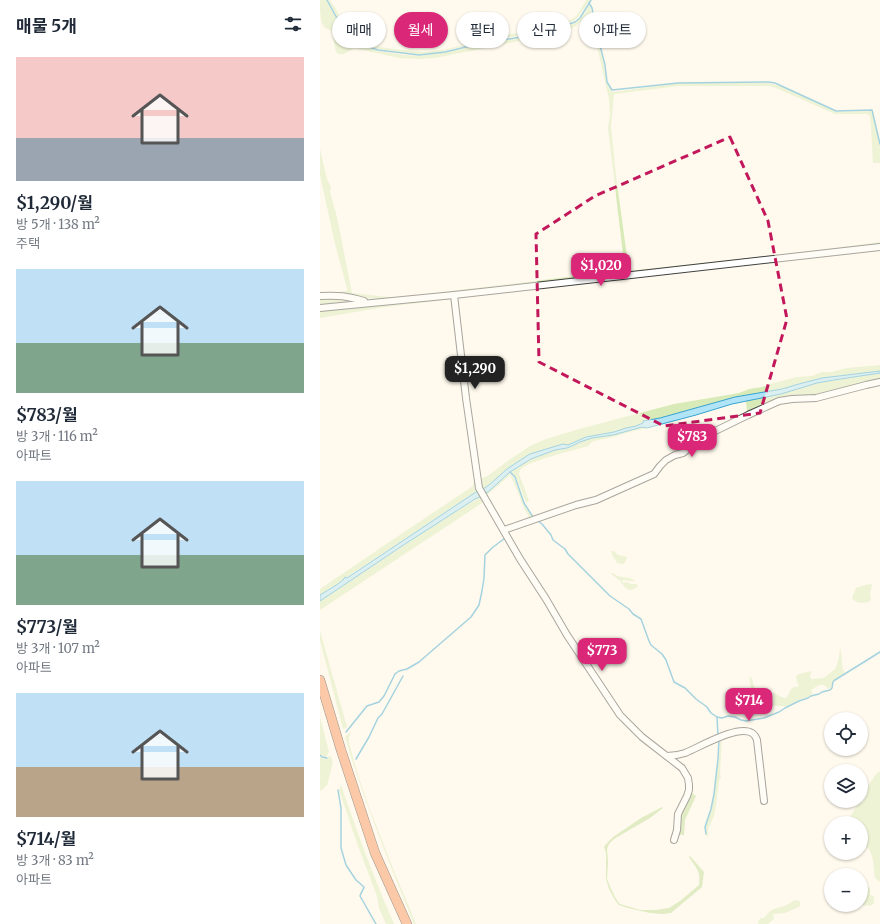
<!DOCTYPE html>
<html lang="ko">
<meta charset="utf-8">
<style>
:root{--surface:#fff;--page:#f6f6f7;--text:#1f2937;--muted:#747a83;--accent:#db2777}
body{margin:0;font-family:Merriweather,"Noto Sans KR",serif;background:var(--page);color:var(--text);height:100vh;display:flex;flex-direction:column;font-size:15px;white-space:nowrap}
*{box-sizing:border-box;margin:0}
p{font-size:13px;color:var(--muted)}
.icon{flex:none;width:22px;height:22px;fill:none;stroke:currentColor;stroke-width:2;stroke-linecap:round;stroke-linejoin:round}
.map{position:relative;flex:1;overflow:hidden}
.side{display:flex;flex-direction:column;background:var(--surface);width:320px}
.side>*{flex:none}
.banner{position:absolute;left:12px;top:12px;width:380px;height:36px;display:flex;gap:8px}
.tools{position:absolute;left:504px;top:712px;display:grid;gap:8px}
.tools a{display:grid;place-items:center;width:44px;height:44px;border-radius:50%;background:var(--surface);box-shadow:0 1px 3px #0004;font-size:20px}
.price{position:absolute;translate:-50% -34px;padding:0 9px;border-radius:8px;background:var(--accent);color:#fff;font-size:13px;line-height:26px;filter:drop-shadow(0 1px 2px #0008)}
.price::after{content:'';position:absolute;left:50%;top:24px;width:12px;height:9px;margin-left:-6px;background:inherit;clip-path:polygon(0 0,100% 0,50% 100%)}
.price.selected{background:#222;color:#fff}
ul{padding:0;list-style:none}
li{display:grid;align-content:center;gap:8px;height:212px;padding:0 16px}
li span{display:grid;place-items:center;height:124px;border-radius:0px;color:#555}
li>.icon{margin-inline-start:auto}
span .icon{width:72px;height:72px;fill:#fffc;stroke-width:1}
li b{font-size:17px}
h2{display:flex;justify-content:space-between;align-items:center;height:48px;padding:0 16px;font-size:17px}
.chip{padding:0 14px;border-radius:18px;background:var(--surface);box-shadow:0 1px 3px #0004;font-size:14px;line-height:36px}
.chip.selected{background:var(--accent);color:#fff}
main{display:flex;flex:1;min-height:0}
.map>svg:first-child{display:block}
.green{fill:#d7eab7}
.forest{fill:#bcdb96}
.water{fill:#b1e4f7;stroke:#37a3cf}
.lines{fill:none;stroke-linecap:round;stroke-linejoin:round}
.stream{stroke:#37a3cf;stroke-width:1.5}
.minor-casing{stroke:#404040;stroke-width:8}
.highway-casing{stroke:#1e1e1e;stroke-width:10}
.minor{stroke:#fff;stroke-width:6}
.highway{stroke:#f68d54;stroke-width:9}
.marked{fill:none;stroke:#c2185b;stroke-width:3;stroke-dasharray:8 5;stroke-linejoin:round}
</style>
<main>
<section class="side">
<h2>매물 5개<svg class="icon" aria-label="filters" viewBox="0 0 24 24"><path d="M4 7h16M4 17h16"/><circle cx="9" cy="7" r="2"/><circle cx="15" cy="17" r="2"/></svg></h2>
<ul>
<li><span style="background:linear-gradient(#f6c9c9 65%,#9aa5b1 0)"><svg class="icon" aria-label="home" viewBox="0 0 24 24"><path d="M3 11l9-7 9 7M6 9v11h12V9"/></svg></span><div><b>$1,290/월</b><p>방 5개 · 138 m²</p><p>주택</p></div></li>
<li><span style="background:linear-gradient(#bfe0f5 60%,#7fa58c 0)"><svg class="icon" aria-label="home" viewBox="0 0 24 24"><path d="M3 11l9-7 9 7M6 9v11h12V9"/></svg></span><div><b>$783/월</b><p>방 3개 · 116 m²</p><p>아파트</p></div></li>
<li><span style="background:linear-gradient(#bfe0f5 60%,#7fa58c 0)"><svg class="icon" aria-label="home" viewBox="0 0 24 24"><path d="M3 11l9-7 9 7M6 9v11h12V9"/></svg></span><div><b>$773/월</b><p>방 3개 · 107 m²</p><p>아파트</p></div></li>
<li><span style="background:linear-gradient(#bfe0f5 60%,#b9a48a 0)"><svg class="icon" aria-label="home" viewBox="0 0 24 24"><path d="M3 11l9-7 9 7M6 9v11h12V9"/></svg></span><div><b>$714/월</b><p>방 3개 · 83 m²</p><p>아파트</p></div></li>
</ul>
</section>
<div class="map">
<svg width="560" height="924" viewBox="0 0 560 924">
<rect width="100%" height="100%" fill="#fffaed"/>
<!-- green -->
<g class="green">
<path d="M0 0H6L20 25 28 33 34 45 38 46 46 47 59 51 83 55 100 56 126 52 232 31 257 22 265 13 269 5 271 9 275 30 284 65 287 83 292 92 359 83H450L464 87 516 112 551 111 552 112 560 146V163H553L551 127 550 117 549 115 546 114H515L456 88 450 86H359L294 94 291 126 296 176 309 271 491 251 560 242V245L68 300 40 297 26 294H0L27 291V288L15 244 0 175V149L7 179 11 187 10 192 17 217 32 293 68 297H80L273 274 305 271 288 128 290 115 289 99 270 15H267C259 24 254 28 243 32L115 58 99 59 79 58 34 48C28 52 17 60 15 48 14 44 14 39 13 35 11 29 9 30 4 27 0 21 0 8 0 0Z"/>
<path d="M8 0H10L16 9 21 20 28 27 33 33 36 41 40 43H47L53 46 74 49 104 52 127 49 170 39C175 35 184 35 191 34 198 34 205 31 212 30 224 27 248 24 256 16 259 13 264 4 266 0H270L258 17 253 21 241 25 202 35 149 45 115 53 99 54 85 53 81 52 58 49 47 45 39 44 36 43 30 32 20 22Z"/>
<polygon points="130,297 132,299 65,307 0,318 0,310 80,304"/>
<polygon points="0,298 23,298 35,301 35,302 0,305"/>
<polygon points="560,365 560,371 502,378 479,384 462,389 415,397 340,418 323,421 324,423 320,424 316,426 303,429 294,432 266,437 248,445 243,444 225,450 217,452 187,469 169,485 163,489 161,486 159,478 163,478 169,475 189,460 210,446 226,439 259,429 354,404 419,393 429,389 442,387 454,383 477,377 492,376 502,372 511,372 527,368"/>
<polygon points="560,373 560,381 499,396 473,397 427,413 426,401 461,394 497,383 514,380"/>
<path d="M322 427 327 428 309 432 293 437 274 441 269 444V446C254 450 208 461 200 470L199 474 209 501 206 502 197 479 191 471 211 459 235 450 247 448 257 444 260 442 272 438 293 435Z"/>
<path d="M189 473 194 478 204 504 213 518 210 519C201 505 198 489 190 475L167 495 165 493 171 489Z"/>
<polygon points="155,474 159,490 24,579 18,584 0,595 0,589 59,549 153,486"/>
<polygon points="162,496 165,501 0,610 0,601 127,517"/>
<path d="M291 551H294L298 555 307 557V558L304 564C301 564 299 564 296 562V560L293 557Z"/>
<path d="M292 573C295 574 298 577 302 577 307 578 310 577 315 581 312 582 307 580 303 580L302 582 304 583 306 582 311 584H316L318 586C308 595 305 587 299 580 296 578 294 576 291 574Z"/>
<path d="M552 584 550 595 551 599 549 602C543 603 536 604 532 598L536 588 545 585Z"/>
<polygon points="0,631 27,727 23,729 0,640"/>
<path d="M520 648C523 656 520 665 525 673 517 678 513 679 511 688L508 689C503 681 497 686 491 690L493 694 491 695 488 697 479 700 465 707 464 706C447 706 445 705 432 694L429 677 432 678C433 682 433 685 435 688 437 693 448 701 454 702L453 693H455L461 697 466 698C469 695 469 689 474 687 475 687 477 687 479 686L477 682 476 676 479 674 492 671 490 676 491 679 504 678 515 669 517 665 519 657Z"/>
<polygon points="0,717 9,752 6,757 3,757 0,754"/>
<path d="M31 732 29 737V743L37 772 49 807 74 871 96 924H94C69 862 44 801 25 737Z"/>
<polygon points="402,737 400,773 401,777 399,781 396,805 394,816 388,829 388,836 387,837 385,827 392,808 399,759 400,739"/>
<polygon points="10,755 13,762 9,778 7,785 3,789 0,791 0,757 1,758 7,759"/>
<path d="M560 771V882L555 878C553 868 555 852 545 846L541 847V823H529V820L533 812 538 805 544 801 547 794 548 786 556 774Z"/>
<path d="M21 785C37 832 54 878 74 924H66L59 908 57 896 38 846 19 790Z"/>
<path d="M545 881V886L550 888V895L554 896C555 907 552 906 542 905V900H541V884Z"/>
<polygon points="475,900 480,901 480,905 479,907 465,913 453,914 454,919 448,924 438,924 439,920 441,918 444,918 450,911 454,909 465,906"/>
</g>
<!-- forest -->
<g class="forest">
<path d="M372 793 376 796 365 820 364 835H360C360 815 362 810 372 793Z"/>
<path d="M342 807 343 808 330 818 294 839 289 844 287 849 288 862 287 879 291 889 296 899 300 904 320 910H335L349 908 360 901 379 885C381 871 376 868 369 857L370 856 384 872 382 887 351 913 343 914 330 913 308 908 299 905 295 900 289 889 286 879V853L284 847 286 844 293 837 321 818Z"/>
</g>
<!-- water -->
<g class="water">
<polygon points="560,371 560,373 514,380 497,383 461,394 412,404 376,415 327,428 322,427 293,435 272,438 260,442 252,446 247,448 235,450 211,459 190,472 168,492 165,493 163,489 169,485 187,469 202,459 210,454 243,444 248,445 266,437 294,432 306,428 316,426 323,423 323,421 340,418 415,397 462,389 479,384 502,378"/>
<polygon points="159,490 162,496 155,499 82,546 0,601 0,595 18,584 24,579 24,578 25,577 27,578"/>
</g>
<g class="lines">
<!-- stream -->
<g class="stream">
<polyline points="7,0 19,22 29,32 36,44 39,46 46,46 58,50 99,55 125,52 150,46 206,36 240,27 255,22 260,18 271,0"/>
<polyline points="269,3 272,8 276,30 285,65 287,82 292,90 358,83 449,82 455,83 516,111 552,110 560,144"/>
<polyline points="190,472 195,477 204,503 213,517"/>
<polyline points="218,521 222,524 231,535 233,540 245,549 248,554 290,596 309,609 313,614 321,619 329,641 331,645 342,654 346,660 354,682 365,688 376,699 387,707 391,713 397,717 402,718 408,716 415,717 421,720 426,721 444,718 459,712 465,708 479,701 488,698 491,696 499,694 502,692 510,690 512,688 513,682 515,680 560,652"/>
<polyline points="397,717 398,735"/>
<polyline points="26,732 47,706 59,702 64,696 75,674 79,671 87,669 99,662 151,617 159,605 162,591 164,578 165,555 172,548 185,538"/>
<polyline points="0,755 2,757 7,758"/>
<polyline points="36,759 49,737 58,718 62,714 83,676"/>
<path d="M18 790 21 808V848L26 865 36 880 44 887C43 891 41 892 40 896L56 924"/>
<polyline points="386,834 385,827 391,809 394,794 398,759 399,740"/>
</g>
<!-- minor casing -->
<g class="minor-casing">
<g id="minor">
<polyline points="134,295 146,398 159,488 200,559 226,599 247,635 300,715 322,737 362,768 368,778 369,785 369,790 367,796 358,814 357,830 354,840"/>
<path d="M0 296C18 295 27 296 44 301"/>
<polyline points="0,308 134,295 560,247"/>
<polyline points="184,530 256,505 276,500 334,474 340,466 346,460 355,455 363,453 385,436 428,415 459,401 472,399 496,398 546,385 560,382"/>
<path d="M347 756C353 756 359 755 365 753 380 747 418 724 432 733 435 735 436 737 437 740L444 801"/>
</g>
</g>
<!-- highway casing -->
<g class="highway-casing">
<polyline id="highway" points="0,680 21,750 55,853 87,924"/>
</g>
<!-- minor -->
<use href="#minor" class="minor"/>
<!-- highway -->
<use href="#highway" class="highway"/>
</g>
<!-- marked area -->
<path d="M0 0H560V924H0ZM410 137 448 221 467 319 440 413 344 426 219 362 216 234 275 196Z" fill="#fffaed" fill-opacity=".55" fill-rule="evenodd"/>
<path class="marked" d="M410 137 448 221 467 319 440 413 344 426 219 362 216 234 275 196Z"/>
</svg>
<div class="tools">
<a><svg class="icon" aria-label="locate" viewBox="0 0 24 24"><circle cx="12" cy="12" r="6"/><path d="M12 2v4M12 18v4M2 12h4M18 12h4"/></svg></a>
<a><svg class="icon" aria-label="layers" viewBox="0 0 24 24"><path d="M12 4l9 5-9 5-9-5zM3 14l9 5 9-5"/></svg></a>
<a>+</a>
<a>−</a>
</div>
<b class="price" style="left:281px;top:287px">$1,020</b>
<b class="price selected" style="left:155px;top:390px">$1,290</b>
<b class="price" style="left:372px;top:458px">$783</b>
<b class="price" style="left:282px;top:672px">$773</b>
<b class="price" style="left:429px;top:722px">$714</b>
<div class="banner">
<a class="chip">매매</a>
<a class="chip selected">월세</a>
<a class="chip">필터</a>
<a class="chip">신규</a>
<a class="chip">아파트</a>
</div>
</div>
</main>
